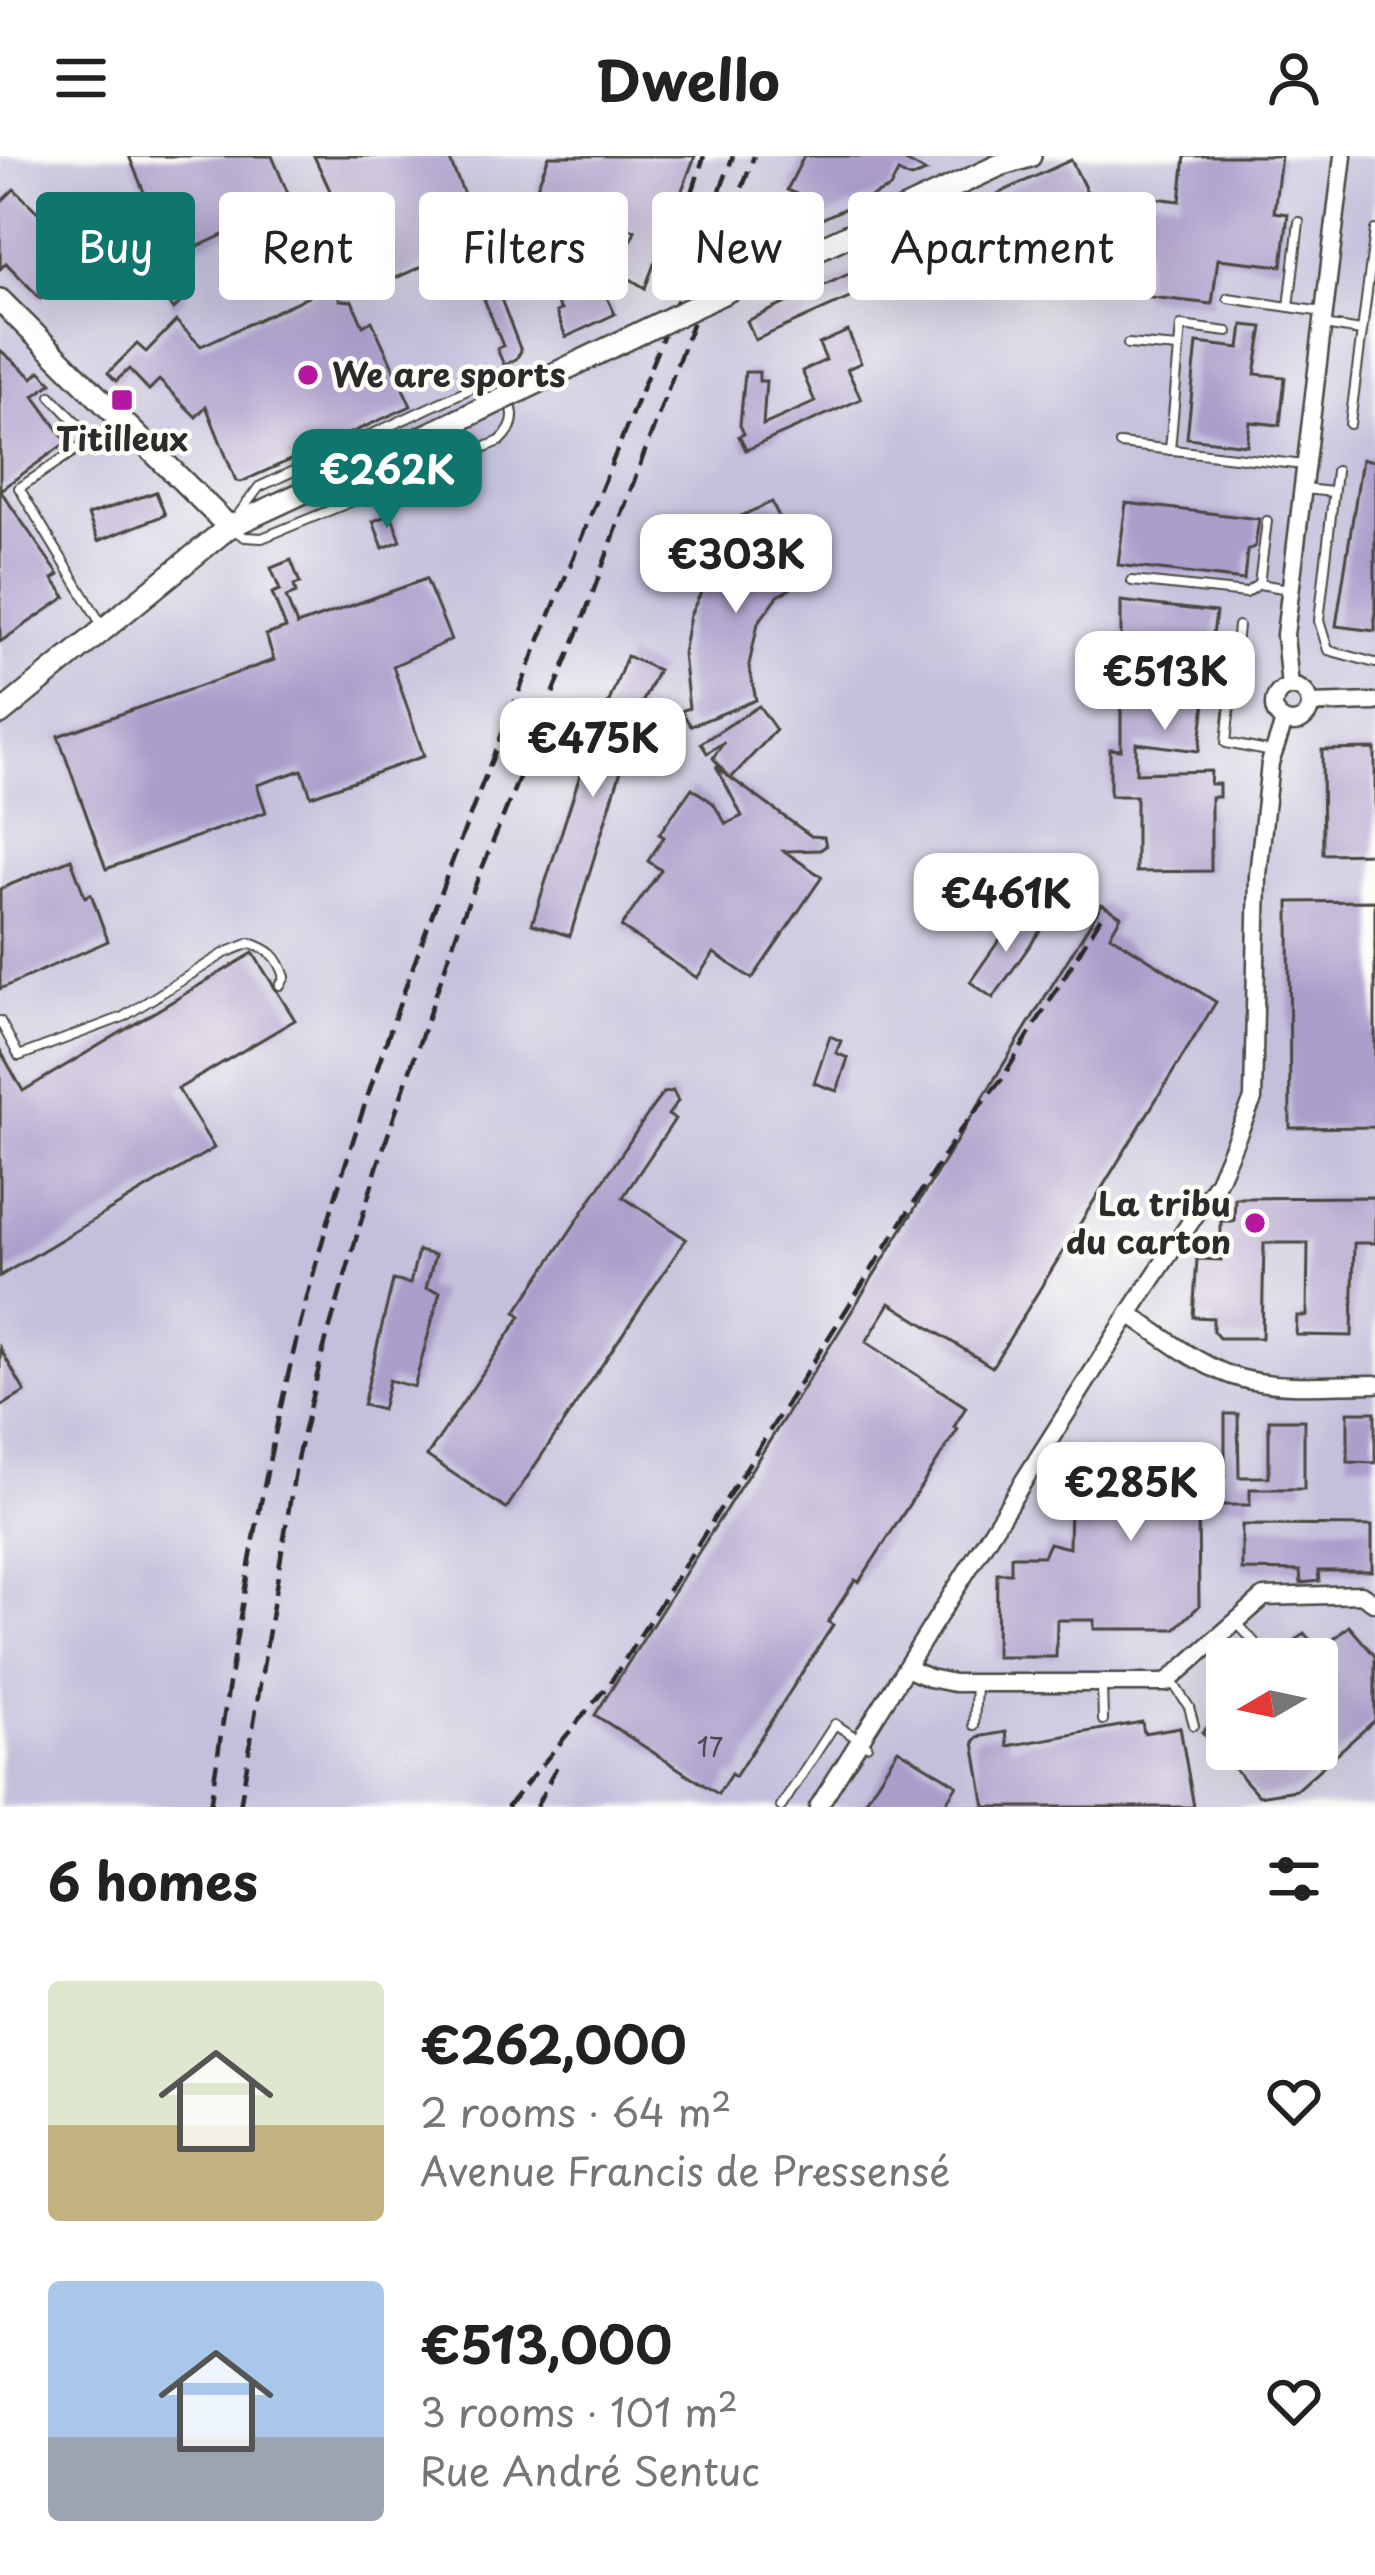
<!DOCTYPE html>
<meta charset="utf-8">
<style>
:root{--surface:#fff;--page:#f2f2f2;--text:#222;--muted:#767676;--accent:#0f766e}
body{margin:0;font-family:"Playpen Sans",sans-serif;background:var(--page);color:var(--text);height:100vh;display:flex;flex-direction:column;font-size:45px;white-space:nowrap}
*{box-sizing:border-box;margin:0}
p{font-size:39px;color:var(--muted)}
.icon{flex:none;width:66px;height:66px;fill:none;stroke:currentColor;stroke-width:2;stroke-linecap:round;stroke-linejoin:round}
.map{position:relative;height:1651px;overflow:hidden}
.panel{display:flex;flex-direction:column;background:var(--surface);flex:1}
.panel>*{flex:none}
.guide{position:absolute;left:36px;top:36px;width:1305px;height:108px;display:flex;gap:24px}
.needle{width:78px;rotate:261deg}
.tools{position:absolute;left:1206px;top:1482px;display:grid;gap:24px}
.tools a{display:grid;place-items:center;width:132px;height:132px;border-radius:12px;background:var(--surface);box-shadow:0 12px 48px #0002;font-size:60px}
.price{position:absolute;translate:-50% -102px;padding:0 27px;border-radius:24px;background:#fff;color:#222;font-size:39px;line-height:78px;filter:drop-shadow(0 3px 6px #0008)}
.price::after{content:'';position:absolute;left:50%;top:72px;width:36px;height:27px;margin-left:-18px;background:inherit;clip-path:polygon(0 0,100% 0,50% 100%)}
.price.selected{background:var(--accent);color:#fff}
ul{padding:0;list-style:none}
li{display:flex;align-items:center;gap:36px;height:300px;padding:0 48px}
li span{display:grid;place-items:center;flex:none;width:336px;height:240px;border-radius:12px;color:#555}
li>.icon{margin-inline-start:auto}
span .icon{width:144px;height:144px;fill:#fffc;stroke-width:1}
li b{font-size:51px}
h2{display:flex;justify-content:space-between;align-items:center;height:144px;padding:0 48px;font-size:51px}
.pill{padding:0 42px;border-radius:12px;background:var(--surface);box-shadow:0 12px 48px #0002;font-size:42px;line-height:108px}
.pill.selected{background:var(--accent);color:#fff}
header{display:flex;justify-content:space-between;align-items:center;height:156px;padding:0 48px;background:var(--surface);font-size:54px;font-weight:700}
.map>svg:first-child{display:block}
.industrial{fill:#c4c0db;fill-rule:evenodd}
.building{fill:#ab9ecb}
.lines{fill:none;stroke-linecap:round;stroke-linejoin:round}
.service-casing{stroke:#484641;stroke-width:12}
.minor-casing{stroke:#484641;stroke-width:21}
.tertiary-casing{stroke:#484641;stroke-width:26}
.service{stroke:#fff;stroke-width:8}
.minor{stroke:#fff;stroke-width:16}
.tertiary{stroke:#fff;stroke-width:21}
.rail{stroke:#2b2b2b;stroke-width:4.5;stroke-dasharray:18 9;stroke-linecap:butt}
.tertiary-bridge-casing{stroke:#484641;stroke-width:26;stroke-linecap:butt}
.tertiary-bridge{stroke:#fff;stroke-width:21}
.poi-dot{fill:#b5179e;stroke:#fdfcf7;stroke-width:4.5}
.labels{text-anchor:middle;stroke-width:9;stroke-linejoin:round;paint-order:stroke}
.number-label{font-size:27px;fill:#4b4853}
.poi-label{font-size:33px;font-weight:bold;fill:#2b2b2b;stroke:#fdfcf7;text-anchor:start}
</style>
<header><svg class="icon" aria-label="menu" viewBox="0 0 24 24"><path d="M4 6h16M4 12h16M4 18h16"/></svg>Dwello<svg class="icon" aria-label="person" viewBox="0 0 24 24"><circle cx="12" cy="8" r="4"/><path d="M4 21q1-7 8-7t8 7"/></svg></header>
<div class="map">
<svg width="1375" height="1651" viewBox="0 0 1375 1651">
<rect width="100%" height="100%" fill="#fdfcf7"/>
<filter id="ink" filterUnits="userSpaceOnUse"><feTurbulence type="fractalNoise" baseFrequency=".00833" numOctaves="2"/><feDisplacementMap in="SourceGraphic" scale="24" xChannelSelector="R" yChannelSelector="G"/><feConvolveMatrix kernelMatrix="1 2 1 2 8 2 1 2 1" color-interpolation-filters="sRGB"/></filter>
<filter id="wash" filterUnits="userSpaceOnUse"><feTurbulence type="fractalNoise" baseFrequency=".004" numOctaves="4" result="noise"/><feDisplacementMap in="SourceGraphic" scale="48" xChannelSelector="R" yChannelSelector="G"/><feGaussianBlur stdDeviation="2.7" result="paint"/><feColorMatrix in="noise" values="0 0 0 0 0 0 0 0 0 0 0 0 0 0 0 0 0 1.4 0 .05"/><feComposite in="paint" operator="in"/></filter>
<g filter="url(#wash)">
<rect width="100%" height="100%" fill="#eddfbc"/>
<!-- industrial -->
<path class="industrial" d="M0 0H1375V1651H0ZM1227 1503H1317V1593H1227Z"/>
<g id="blocks">
<!-- building -->
<g class="building">
<polygon points="129,0 272,0 292,47 171,103 187,140 173,154 138,67 154,60"/>
<polygon points="314,0 448,0 466,43 459,46 479,85 380,129 373,112 367,115"/>
<polygon points="549,0 695,0 645,132 619,116 635,74 535,36"/>
<polygon points="804,0 896,0 926,16 911,22 898,16 890,32 819,64 794,52 801,40 787,34"/>
<polygon points="1185,0 1281,0 1274,56 1288,58 1282,110 1218,103 1212,148 1142,140 1147,94 1117,90 1122,38 1180,45"/>
<polygon points="1071,4 1087,36 1057,50 1052,40 1001,64 991,41"/>
<polygon points="14,33 54,72 70,56 99,86 74,111 79,117 70,125 65,120 41,143 6,107 0,113 0,47"/>
<polygon points="534,68 552,97 566,88 594,134 602,131 615,158 566,181 556,156 561,154 515,79"/>
<polygon points="864,111 874,131 755,184 747,165"/>
<polygon points="491,117 521,195 516,203 504,209 497,193 503,190 476,123"/>
<polygon points="333,129 340,144 352,145 363,170 372,165 411,250 241,326 236,325 206,250 196,261 159,224 149,234 129,213 116,225 108,217 137,188 146,196 176,165 201,190"/>
<polygon points="1243,169 1263,171 1255,218 1285,221 1280,269 1250,266 1247,289 1187,282 1197,187 1240,192"/>
<polygon points="848,175 861,207 847,213 861,243 746,294 739,280 744,278 740,269 745,216 759,216 759,225 766,225 763,269 815,246 802,215 826,204 819,188"/>
<polygon points="0,194 33,222 40,215 52,227 34,240 67,286 0,334 59,419 53,423 66,441 0,486"/>
<polygon points="1362,303 1375,305 1375,475 1336,470"/>
<polygon points="156,336 165,359 98,385 88,359"/>
<polygon points="772,346 807,422 778,440 758,467 749,509 756,544 691,570 681,555 689,552 683,498 690,459 707,424 746,380 739,361"/>
<polygon points="1126,347 1259,363 1255,390 1247,395 1244,424 1118,409"/>
<polygon points="391,358 401,385 383,392 373,365"/>
<polygon points="291,404 300,427 294,429 296,437 286,441 297,469 426,423 451,484 393,510 424,600 311,640 302,614 257,629 266,656 106,713 58,580 274,504 266,479 286,472 272,437 280,434 271,412"/>
<polygon points="1121,445 1216,456 1208,518 1213,518 1211,531 1207,531 1199,595 1136,587 1136,617 1211,615 1210,628 1219,628 1219,641 1211,641 1211,715 1136,716 1136,640 1110,640 1110,593 1121,594"/>
<polygon points="627,500 658,514 641,549 570,780 532,768 599,560 603,561"/>
<polygon points="759,550 776,574 731,622 811,680 824,681 826,690 820,694 784,695 822,721 752,823 714,797 697,822 621,771 661,714 648,705 664,681 659,678 692,632 713,647 726,668 742,660 716,610 730,622 713,602 724,586 707,597 701,587"/>
<polygon points="1375,593 1375,697 1323,698 1322,594"/>
<polygon points="71,703 85,741 91,738 108,785 0,833 0,733"/>
<polygon points="1375,745 1375,971 1290,972 1289,746"/>
<polygon points="1102,748 1121,760 1110,779 1216,846 992,1211 890,1147 866,1186 966,1251 954,1271 958,1273 859,1426 855,1424 828,1466 833,1469 818,1492 735,1621 731,1618 718,1638 595,1559 842,1171"/>
<polygon points="1019,756 1042,772 993,842 970,826"/>
<polygon points="253,797 295,864 178,933 214,992 0,1120 0,894 23,935"/>
<polygon points="830,880 841,885 836,897 848,902 837,935 814,927"/>
<polygon points="673,935 678,945 668,959 675,963 623,1041 686,1083 506,1353 427,1300 521,1160 516,1156 654,949 663,937"/>
<polygon points="1375,1041 1375,1087 1354,1087 1352,1180 1296,1179 1297,1160 1307,1160 1308,1087 1264,1087 1262,1182 1219,1182 1213,1175 1213,1162 1193,1161 1197,1103 1221,1104 1221,1065 1234,1065 1235,1042"/>
<polygon points="418,1095 435,1099 426,1132 440,1136 414,1231 389,1224 382,1254 363,1249 393,1124 410,1128"/>
<polygon points="0,1192 25,1236 0,1251"/>
<polygon points="1348,1256 1375,1256 1375,1307 1348,1306"/>
<polygon points="1225,1258 1238,1258 1239,1321 1269,1321 1269,1264 1304,1264 1304,1333 1250,1333 1250,1349 1198,1349 1199,1450 1175,1473 1094,1473 1094,1464 1057,1464 1056,1501 996,1501 997,1417 1011,1417 1011,1400 1043,1400 1049,1387 1069,1392 1070,1348 1062,1348 1063,1314 1096,1314 1097,1302 1189,1303 1189,1322 1225,1321"/>
<polygon points="1242,1369 1372,1370 1372,1415 1318,1415 1319,1425 1301,1427 1300,1415 1242,1414"/>
<polygon points="1349,1470 1375,1500 1375,1564 1296,1634 1259,1640 1202,1576 1227,1554 1227,1593 1317,1593 1317,1503 1275,1503 1304,1477 1320,1495"/>
<polygon points="1142,1566 1144,1577 1180,1571 1194,1651 985,1651 974,1586 978,1581 1006,1576 1008,1590"/>
<polygon points="898,1593 957,1629 943,1651 862,1651"/>
</g>
</g>
</g>
<g filter="url(#ink)">
<use href="#blocks" fill-opacity="0" stroke="#484641" stroke-width="3"/>
<g class="lines">
<!-- service casing -->
<g class="service-casing">
<g id="service">
<polyline points="1228,142 1323,156"/>
<polyline points="1289,151 1299,66"/>
<polyline points="1324,169 1361,175"/>
<polyline points="1128,188 1179,192"/>
<path d="M497 220C510 246 524 263 500 285L262 382 245 381 229 371 259 331Z"/>
<polyline points="51,240 92,283 19,332 103,471"/>
<polyline points="1350,268 1375,74"/>
<polyline points="1120,288 1304,309"/>
<polyline points="1170,294 1181,170 1228,176"/>
<polyline points="1336,315 1319,465 1328,494 1375,507"/>
<polyline points="1304,333 1333,336"/>
<polyline points="1132,425 1246,437 1259,428 1289,433"/>
<polyline points="1259,428 1267,365"/>
<polyline points="1238,470 1226,587 1272,596"/>
<path d="M0 865 19 900 123 861 225 797 250 787C271 794 278 800 285 821L280 829"/>
<polyline points="1237,1467 1265,1498"/>
<polyline points="1171,1524 1189,1551 1194,1569"/>
<polyline points="1102,1529 1103,1564"/>
<polyline points="974,1569 976,1529"/>
<polyline points="781,1651 835,1568 867,1589"/>
</g>
</g>
<!-- minor casing -->
<g class="minor-casing">
<g id="minor">
<circle cx="1292" cy="549" r="18"/>
<polyline points="1290,531 1285,479 1343,0"/>
<polyline points="1310,548 1375,546"/>
<path d="M1129 1158C1164 1181 1202 1213 1243 1223 1285 1233 1332 1228 1375 1228"/>
<polyline points="906,1512 929,1522 954,1527 1166,1527 1264,1441 1361,1438 1375,1447"/>
<polyline points="818,1651 1129,1158 1218,1025 1253,943 1258,719 1270,607 1284,566"/>
</g>
</g>
<!-- tertiary casing -->
<g class="tertiary-casing">
<g id="tertiary">
<polyline points="723,137 1000,9 1030,0"/>
<polyline points="0,144 229,371"/>
<polyline points="0,558 229,371 455,266"/>
</g>
</g>
<!-- service -->
<use href="#service" class="service"/>
<!-- minor -->
<use href="#minor" class="minor"/>
<!-- tertiary -->
<use href="#tertiary" class="tertiary"/>
<!-- rail -->
<g class="rail">
<polyline points="692,37 704,0"/>
<path d="M210 1651C243 1429 280 1211 349 997 458 657 608 333 733 0"/>
<polyline points="240,1651 297,1303 323,1195 378,1008 461,764 579,474 754,0"/>
<polyline points="507,1651 610,1527 958,977 1002,923 1105,754"/>
<polyline points="536,1651 558,1608"/>
</g>
<!-- tertiary-bridge casing -->
<g class="tertiary-bridge-casing">
<polyline id="tertiary-bridge" points="455,266 723,137"/>
</g>
<!-- tertiary-bridge -->
<use href="#tertiary-bridge" class="tertiary-bridge"/>
</g>
</g>
<!-- markers -->
<g class="poi-dot">
<circle cx="308" cy="219" r="12"/>
<rect x="110" y="232" width="24" height="24" rx="6"/>
<circle cx="1255" cy="1067" r="12"/>
</g>
<g class="labels">
<!-- number labels -->
<g class="number-label">
<text x="710" y="1601">17</text>
</g>
<!-- poi labels -->
<g class="poi-label">
<text x="332" y="231">We are sports</text>
<text x="122" y="295" text-anchor="middle">Titilleux</text>
<text x="1231" y="1060" text-anchor="end">La tribu<tspan x="1231" dy="38">du carton</tspan></text>
</g>
</g>
</svg>
<div class="tools">
<a><svg class="needle" viewBox="-14 -14 28 28"><path d="M0-13l5 13h-10z" fill="#e53935"/><path d="M0 13l5-13h-10z" fill="#767676"/></svg></a>
</div>
<b class="price selected" style="left:387px;top:375px">€262K</b>
<b class="price" style="left:736px;top:460px">€303K</b>
<b class="price" style="left:1165px;top:577px">€513K</b>
<b class="price" style="left:593px;top:644px">€475K</b>
<b class="price" style="left:1006px;top:799px">€461K</b>
<b class="price" style="left:1131px;top:1388px">€285K</b>
<div class="guide">
<a class="pill selected">Buy</a>
<a class="pill">Rent</a>
<a class="pill">Filters</a>
<a class="pill">New</a>
<a class="pill">Apartment</a>
</div>
</div>
<section class="panel">
<h2>6 homes<svg class="icon" aria-label="filters" viewBox="0 0 24 24"><path d="M4 7h16M4 17h16"/><circle cx="9" cy="7" r="2"/><circle cx="15" cy="17" r="2"/></svg></h2>
<ul>
<li><span style="background:linear-gradient(#dfe7d0 60%,#c2b280 0)"><svg class="icon" aria-label="home" viewBox="0 0 24 24"><path d="M3 11l9-7 9 7M6 9v11h12V9"/></svg></span><div><b>€262,000</b><p>2 rooms · 64 m²</p><p>Avenue Francis de Pressensé</p></div><svg class="icon" aria-label="heart" viewBox="0 0 24 24"><path d="M12 20l-8-8c-3-5 5-10 8-4 3-6 11-1 8 4z"/></svg></li>
<li><span style="background:linear-gradient(#a9c7e8 65%,#9aa5b1 0)"><svg class="icon" aria-label="home" viewBox="0 0 24 24"><path d="M3 11l9-7 9 7M6 9v11h12V9"/></svg></span><div><b>€513,000</b><p>3 rooms · 101 m²</p><p>Rue André Sentuc</p></div><svg class="icon" aria-label="heart" viewBox="0 0 24 24"><path d="M12 20l-8-8c-3-5 5-10 8-4 3-6 11-1 8 4z"/></svg></li>
</ul>
</section>
